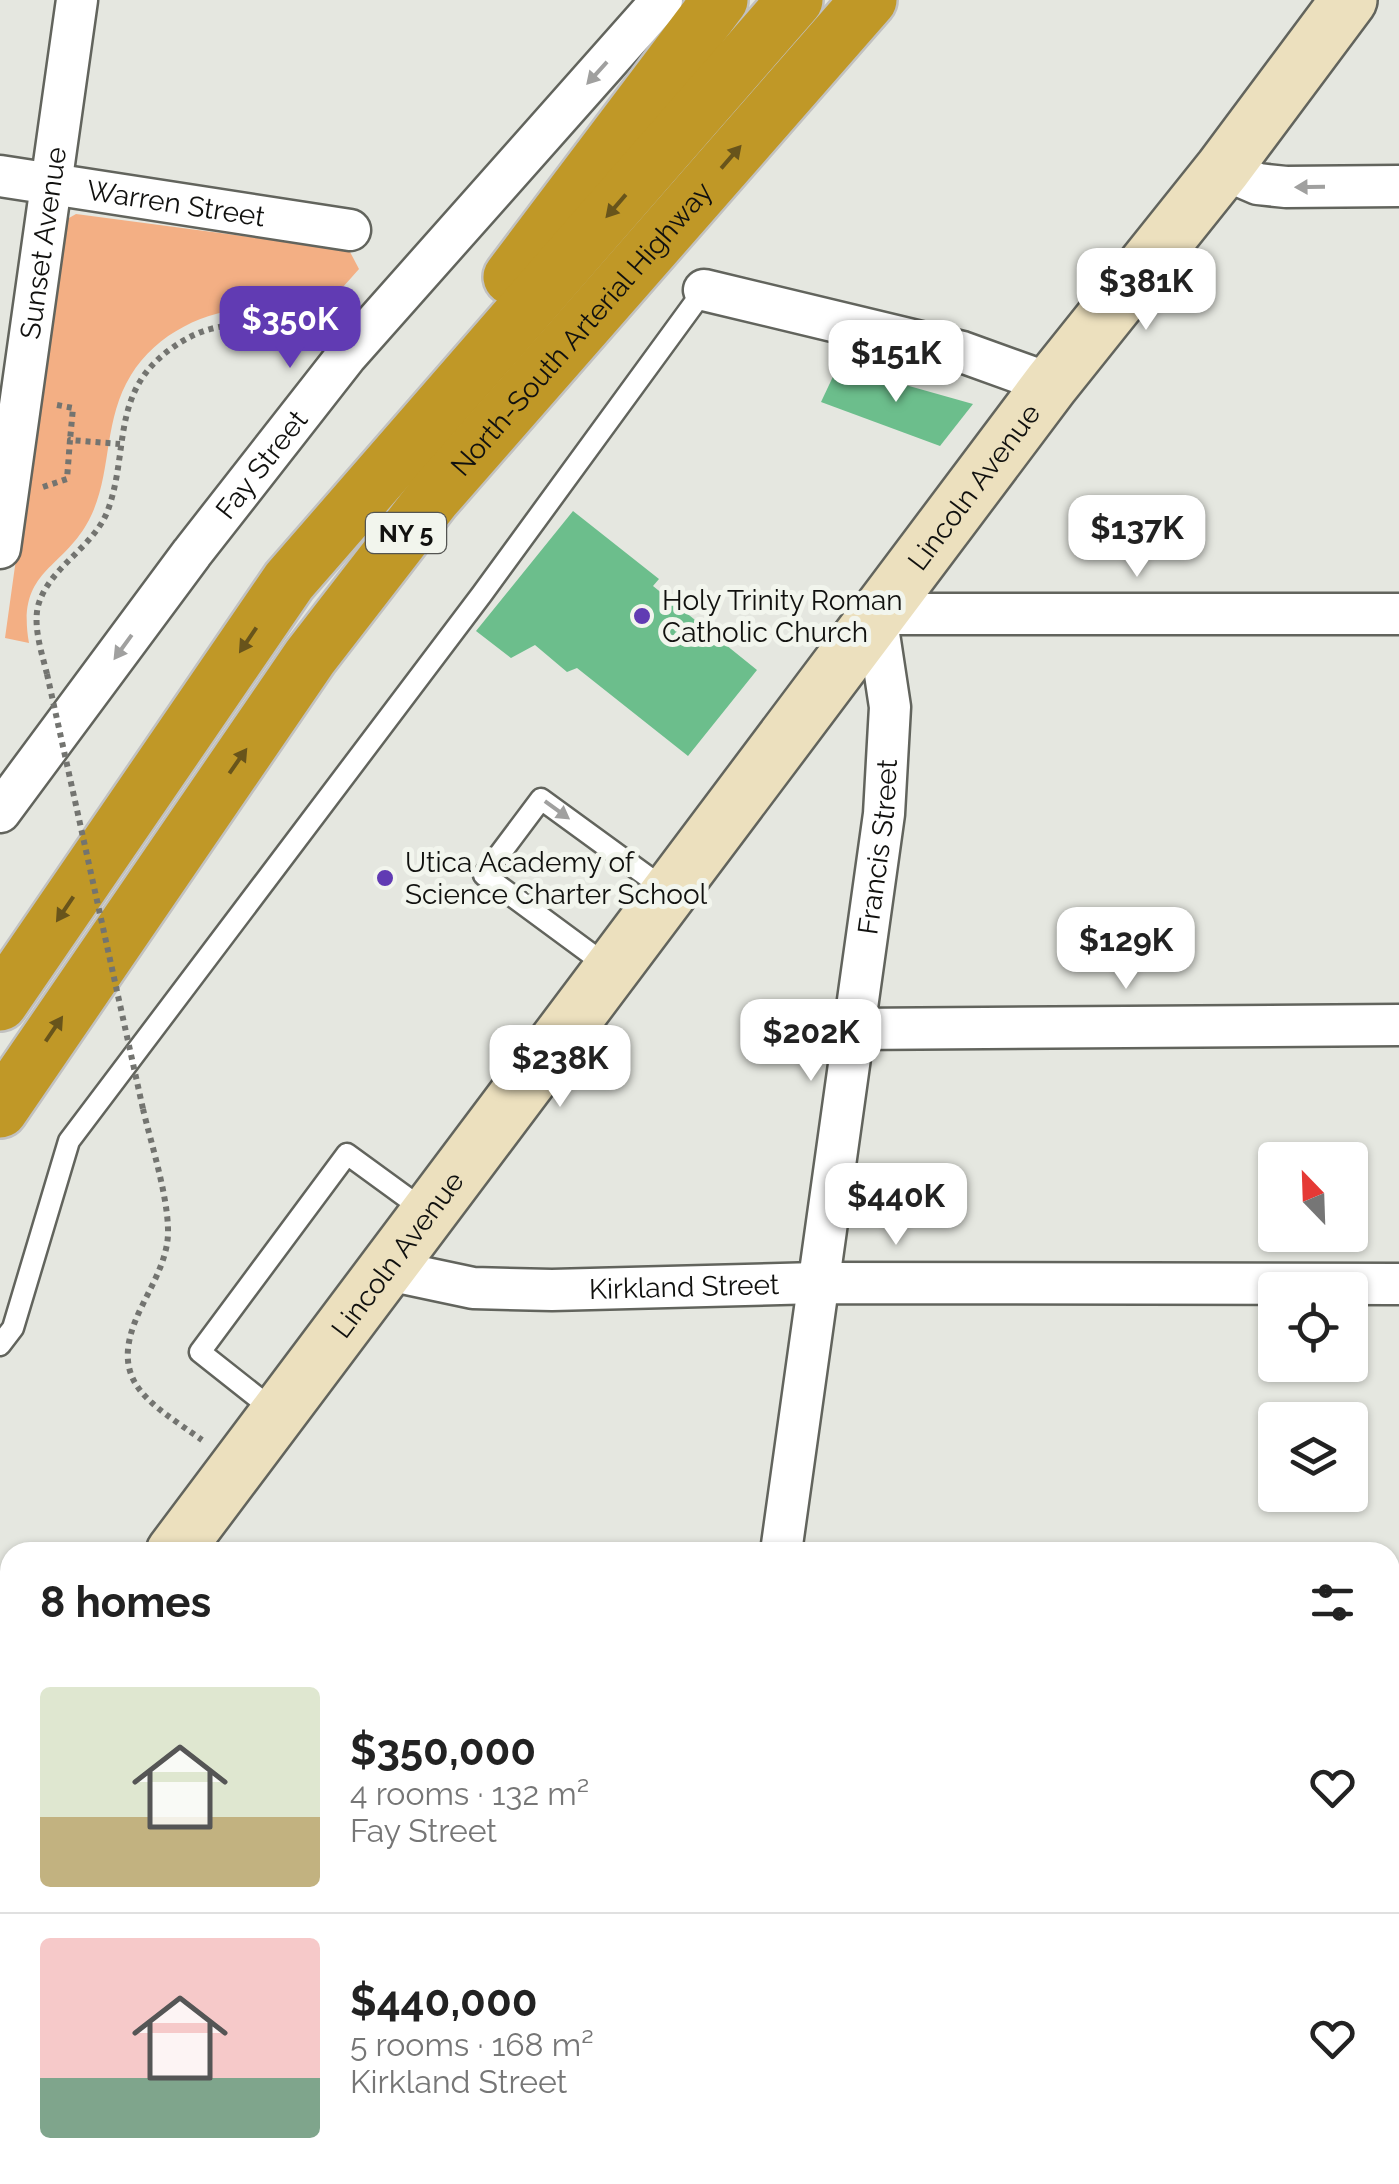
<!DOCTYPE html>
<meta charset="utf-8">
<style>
:root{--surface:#fff;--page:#f6f6f6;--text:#222;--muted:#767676;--line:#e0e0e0;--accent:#613bb3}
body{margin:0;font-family:Raleway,sans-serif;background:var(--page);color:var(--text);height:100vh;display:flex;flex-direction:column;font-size:38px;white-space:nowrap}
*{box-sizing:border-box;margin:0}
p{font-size:32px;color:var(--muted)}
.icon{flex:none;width:55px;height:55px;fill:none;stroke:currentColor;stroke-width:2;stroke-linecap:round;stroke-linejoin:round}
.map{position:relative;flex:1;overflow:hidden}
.side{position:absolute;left:0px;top:1542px;width:1400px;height:642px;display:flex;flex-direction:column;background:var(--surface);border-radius:30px 30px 0 0;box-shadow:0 2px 8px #0004}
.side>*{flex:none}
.needle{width:65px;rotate:337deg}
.buttons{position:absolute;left:1258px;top:1142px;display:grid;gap:20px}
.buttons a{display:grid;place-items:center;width:110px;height:110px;border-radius:10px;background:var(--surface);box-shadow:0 2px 8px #0004;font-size:50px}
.price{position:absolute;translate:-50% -85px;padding:0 22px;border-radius:20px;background:#fff;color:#222;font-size:32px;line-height:65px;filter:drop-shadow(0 2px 5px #0008)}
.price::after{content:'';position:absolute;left:50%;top:60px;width:30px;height:22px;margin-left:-15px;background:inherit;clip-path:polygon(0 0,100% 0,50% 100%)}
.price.current{background:var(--accent);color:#fff}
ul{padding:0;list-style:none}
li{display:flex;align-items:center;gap:30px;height:250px;padding:0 40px}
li+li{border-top:2px solid var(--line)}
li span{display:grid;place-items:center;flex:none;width:280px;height:200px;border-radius:10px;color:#555}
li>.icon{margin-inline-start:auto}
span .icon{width:120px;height:120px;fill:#fffc;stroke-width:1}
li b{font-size:42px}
h2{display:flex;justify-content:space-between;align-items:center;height:120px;padding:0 40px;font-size:42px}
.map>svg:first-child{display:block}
.green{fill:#f3af84}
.building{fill:#6cbe8c}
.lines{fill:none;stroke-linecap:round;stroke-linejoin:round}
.lane-casing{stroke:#62645d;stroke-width:25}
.street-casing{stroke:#62645d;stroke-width:45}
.secondary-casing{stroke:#62645d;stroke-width:60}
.highway-casing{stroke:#c1c1c1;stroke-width:60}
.path{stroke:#737470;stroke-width:6;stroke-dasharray:5 5;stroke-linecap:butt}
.lane{stroke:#fff;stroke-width:20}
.street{stroke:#fff;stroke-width:40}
.secondary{stroke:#ece0be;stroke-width:55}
.highway{stroke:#c09827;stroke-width:55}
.path-bridge{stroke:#737470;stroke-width:6;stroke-dasharray:5 5;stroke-linecap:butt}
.oneway{fill:#a0a09f}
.oneway2{fill:#68541b}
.poi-dot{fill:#613bb3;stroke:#f2f5ed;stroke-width:4}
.labels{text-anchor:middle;stroke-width:10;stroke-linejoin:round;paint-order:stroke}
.shield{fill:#f2f5ed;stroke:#545552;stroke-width:2.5}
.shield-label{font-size:25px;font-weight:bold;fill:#11110f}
.street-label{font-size:28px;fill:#11110f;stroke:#f2f5ed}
.poi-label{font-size:28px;fill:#11110f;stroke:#f2f5ed;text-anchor:start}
</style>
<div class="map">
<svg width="1399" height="2184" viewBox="0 0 1399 2184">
<rect width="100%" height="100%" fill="#e5e7e0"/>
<!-- green -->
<path class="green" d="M76 214 349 250 359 269C348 281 335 298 321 306 300 317 275 309 253 309 206 309 156 334 131 375 102 422 113 474 89 520 62 571 16 570 29 643L5 638 62 228 69 218Z"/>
<!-- building -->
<g class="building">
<polygon points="838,366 973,404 940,446 821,402"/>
<polygon points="573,511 659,579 653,586 757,670 688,756 577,668 567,672 535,645 511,658 476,631"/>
</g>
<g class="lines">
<!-- lane casing -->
<g class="lane-casing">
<g id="lane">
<polyline points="610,968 484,875 541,799 666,890"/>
<polyline points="0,1345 13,1328 69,1141 482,594 704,290"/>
<polyline points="277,1413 200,1352 347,1154 428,1213"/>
<polyline points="0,1642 10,1650"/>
</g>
</g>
<!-- street casing -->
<g class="street-casing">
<g id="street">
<polyline points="1223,169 1258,184 1286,187 1399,186"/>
<path id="s1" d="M0 176 350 230"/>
<polyline points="704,290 962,352 1051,384"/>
<path id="s2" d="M0 548 77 0"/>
<path id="s3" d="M0 812 192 553 347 355 662 0"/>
<polyline points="854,1029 1399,1025"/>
<path id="s4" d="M388 1270 473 1288 552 1290 817 1283 1399 1284"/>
<path id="s5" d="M781 1552 884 814 890 707 876 614H1399"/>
<polyline points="0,1859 10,1861"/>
<polyline points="1390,1867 1399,1867"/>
<polyline points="700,2184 701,2175"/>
</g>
</g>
<!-- secondary casing -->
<g class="secondary-casing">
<g id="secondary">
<path id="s6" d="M174 1552 1051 384 1223 169 1349 0"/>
<polyline points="0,1790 10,1776"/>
</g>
</g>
<!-- highway casing -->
<g class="highway-casing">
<g id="highway">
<polyline points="511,277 720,0"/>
<polyline points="0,1003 289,581 795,0"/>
<path id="s7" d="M0 1110 310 657 433 498 869 0"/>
</g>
</g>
<!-- path -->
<g class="path">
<polyline points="57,405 73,408 70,440"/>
<polyline points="43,487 67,479 70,440 120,444"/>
<path d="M47 674C42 654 33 627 38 606 49 566 96 547 109 507 129 448 111 391 172 348 223 311 259 332 313 320 322 318 331 310 339 305"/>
<path d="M143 1109C151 1144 173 1211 167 1244 163 1267 151 1287 141 1308 105 1382 148 1401 202 1440"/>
</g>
<!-- lane -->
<use href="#lane" class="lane"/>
<!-- street -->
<use href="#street" class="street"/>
<!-- secondary -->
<use href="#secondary" class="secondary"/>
<!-- highway -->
<use href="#highway" class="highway"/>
<!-- path-bridge -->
<polyline class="path-bridge" points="47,674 143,1109"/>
</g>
<!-- one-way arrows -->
<defs><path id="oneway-solid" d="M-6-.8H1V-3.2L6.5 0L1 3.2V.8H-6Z" transform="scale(2.5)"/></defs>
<g class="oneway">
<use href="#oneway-solid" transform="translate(597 73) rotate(132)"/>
<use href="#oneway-solid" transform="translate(1310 187) rotate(179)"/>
<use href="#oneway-solid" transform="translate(123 647) rotate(126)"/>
<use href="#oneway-solid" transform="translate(557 810) rotate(36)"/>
</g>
<g class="oneway2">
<use href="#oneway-solid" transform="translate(731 157) rotate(-49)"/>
<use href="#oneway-solid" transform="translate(616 206) rotate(131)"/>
<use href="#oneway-solid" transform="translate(248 640) rotate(124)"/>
<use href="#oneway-solid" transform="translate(238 761) rotate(-55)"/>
<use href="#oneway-solid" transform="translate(65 909) rotate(124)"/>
<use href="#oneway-solid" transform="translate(54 1029) rotate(-56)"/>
</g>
<!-- markers -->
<g class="poi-dot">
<circle cx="642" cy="616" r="10"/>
<circle cx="385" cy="878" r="10"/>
</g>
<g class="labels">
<!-- shield labels -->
<rect class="shield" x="366" y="513" width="80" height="40" rx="8"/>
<g class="shield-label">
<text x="406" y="542">NY 5</text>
</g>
<!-- street labels -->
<g class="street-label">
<text dy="10" stroke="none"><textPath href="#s1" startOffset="178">Warren Street</textPath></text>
<text dy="10" stroke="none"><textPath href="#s2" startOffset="308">Sunset Avenue</textPath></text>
<text dy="10" stroke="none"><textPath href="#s7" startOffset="975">North-South Arterial Highway</textPath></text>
<text dy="10" stroke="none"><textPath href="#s3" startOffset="435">Fay Street</textPath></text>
<text dy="10" stroke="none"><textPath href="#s6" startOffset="1332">Lincoln Avenue</textPath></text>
<text dy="10" stroke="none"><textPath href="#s5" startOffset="712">Francis Street</textPath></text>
<text dy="10" stroke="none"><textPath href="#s6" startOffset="372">Lincoln Avenue</textPath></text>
<text dy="10" stroke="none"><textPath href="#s4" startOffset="298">Kirkland Street</textPath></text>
</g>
<!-- poi labels -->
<g class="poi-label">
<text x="662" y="610">Holy Trinity Roman<tspan x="662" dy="32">Catholic Church</tspan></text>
<text x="405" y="872">Utica Academy of<tspan x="405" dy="32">Science Charter School</tspan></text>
</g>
</g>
</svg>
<div class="buttons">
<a><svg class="needle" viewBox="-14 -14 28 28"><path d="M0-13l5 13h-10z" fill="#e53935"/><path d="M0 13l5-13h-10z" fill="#767676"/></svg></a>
<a><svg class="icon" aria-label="locate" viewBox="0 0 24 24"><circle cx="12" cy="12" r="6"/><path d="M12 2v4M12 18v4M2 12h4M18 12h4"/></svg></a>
<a><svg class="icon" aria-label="layers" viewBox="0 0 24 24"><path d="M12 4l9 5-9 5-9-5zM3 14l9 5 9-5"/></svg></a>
</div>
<b class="price" style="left:1146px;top:333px">$381K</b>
<b class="price current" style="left:290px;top:371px">$350K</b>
<b class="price" style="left:896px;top:405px">$151K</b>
<b class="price" style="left:1137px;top:580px">$137K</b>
<b class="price" style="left:1126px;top:992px">$129K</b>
<b class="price" style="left:811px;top:1084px">$202K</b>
<b class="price" style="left:560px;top:1110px">$238K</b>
<b class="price" style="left:896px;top:1248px">$440K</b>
<section class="side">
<h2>8 homes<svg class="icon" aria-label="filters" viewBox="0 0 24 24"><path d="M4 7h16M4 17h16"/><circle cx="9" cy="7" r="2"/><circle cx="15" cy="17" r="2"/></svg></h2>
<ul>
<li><span style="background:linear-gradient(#dfe7d0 65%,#c2b280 0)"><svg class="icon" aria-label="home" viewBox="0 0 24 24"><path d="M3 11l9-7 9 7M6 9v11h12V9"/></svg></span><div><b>$350,000</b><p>4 rooms · 132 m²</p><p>Fay Street</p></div><svg class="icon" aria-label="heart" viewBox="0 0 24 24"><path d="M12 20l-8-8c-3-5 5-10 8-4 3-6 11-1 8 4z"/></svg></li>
<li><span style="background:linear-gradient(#f6c9c9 70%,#7fa58c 0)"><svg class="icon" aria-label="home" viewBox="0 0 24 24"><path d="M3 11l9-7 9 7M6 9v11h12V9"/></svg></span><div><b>$440,000</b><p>5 rooms · 168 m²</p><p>Kirkland Street</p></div><svg class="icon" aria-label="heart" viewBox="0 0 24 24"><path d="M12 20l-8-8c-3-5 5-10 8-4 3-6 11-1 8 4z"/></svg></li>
</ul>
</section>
</div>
